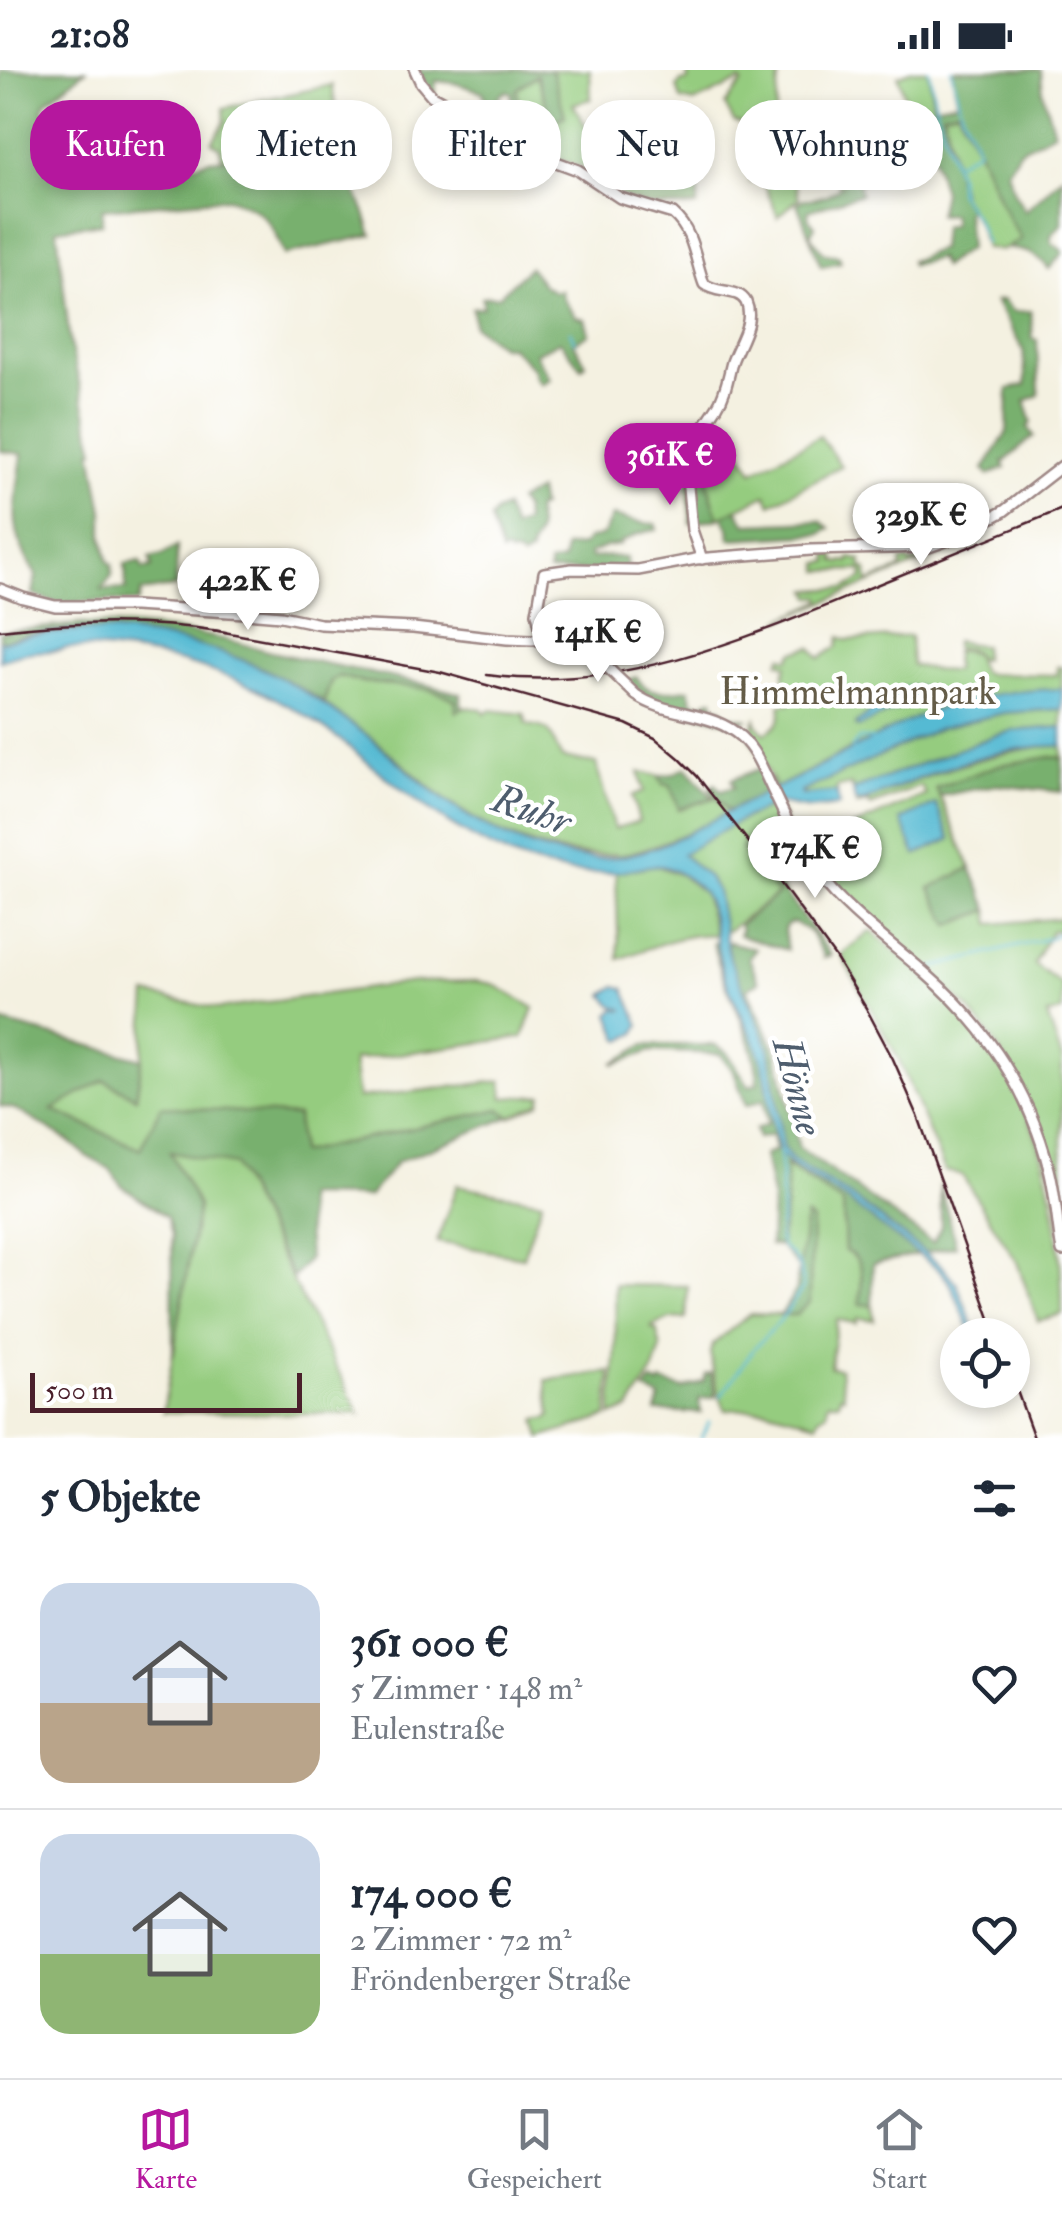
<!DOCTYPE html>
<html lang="de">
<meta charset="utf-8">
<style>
:root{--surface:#fff;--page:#f6f6f7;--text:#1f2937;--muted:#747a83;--line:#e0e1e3;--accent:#b5179e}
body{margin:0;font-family:"IM FELL Double Pica",serif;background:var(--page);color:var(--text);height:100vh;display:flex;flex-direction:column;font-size:38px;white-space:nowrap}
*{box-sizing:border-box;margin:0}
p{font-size:32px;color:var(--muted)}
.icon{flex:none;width:55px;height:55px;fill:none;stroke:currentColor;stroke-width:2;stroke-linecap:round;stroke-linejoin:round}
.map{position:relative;height:1368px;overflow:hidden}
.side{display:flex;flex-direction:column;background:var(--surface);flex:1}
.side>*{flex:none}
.guide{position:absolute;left:30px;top:30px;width:1002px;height:90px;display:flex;gap:20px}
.buttons{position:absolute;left:940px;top:1248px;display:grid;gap:20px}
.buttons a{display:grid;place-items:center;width:90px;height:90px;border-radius:50%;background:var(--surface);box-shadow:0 5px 15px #0003;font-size:50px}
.scale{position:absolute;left:30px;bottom:25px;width:272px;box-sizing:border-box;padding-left:10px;border:5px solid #4a1f2b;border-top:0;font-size:28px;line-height:35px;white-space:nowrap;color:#4a1f2b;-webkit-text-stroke:8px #fff;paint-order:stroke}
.price{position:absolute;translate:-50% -85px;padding:0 22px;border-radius:35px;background:#fff;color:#222;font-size:32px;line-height:65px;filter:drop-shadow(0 2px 5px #0008)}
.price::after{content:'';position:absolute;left:50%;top:60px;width:30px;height:22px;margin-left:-15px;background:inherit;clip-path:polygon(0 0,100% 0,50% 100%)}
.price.selected{background:var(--accent);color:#fff}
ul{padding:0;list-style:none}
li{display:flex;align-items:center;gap:30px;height:250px;padding:0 40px}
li+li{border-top:2px solid var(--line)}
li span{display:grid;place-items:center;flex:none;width:280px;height:200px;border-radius:30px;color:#555}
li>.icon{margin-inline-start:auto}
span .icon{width:120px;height:120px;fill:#fffc;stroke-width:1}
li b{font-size:42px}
h2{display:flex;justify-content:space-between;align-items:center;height:120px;padding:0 40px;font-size:42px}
.tag{padding:0 35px;border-radius:40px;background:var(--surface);box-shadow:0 5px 15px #0003;font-size:35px;line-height:90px}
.tag.selected{background:var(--accent);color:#fff}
.status{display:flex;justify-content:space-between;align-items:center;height:70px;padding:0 50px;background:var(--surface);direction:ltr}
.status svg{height:28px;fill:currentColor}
.dock{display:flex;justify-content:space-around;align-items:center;height:140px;border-top:2px solid var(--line);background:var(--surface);font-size:28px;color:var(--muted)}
.dock a{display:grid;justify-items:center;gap:5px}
.dock .selected{color:var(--accent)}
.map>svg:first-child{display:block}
.green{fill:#95cc7f;stroke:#707655;stroke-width:2.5}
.forest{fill:#78b06e;stroke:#61684c;stroke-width:2.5}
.water{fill:#55bad3;stroke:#506c7f;stroke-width:2.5}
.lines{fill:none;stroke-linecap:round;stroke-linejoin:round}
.stream{stroke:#55bad3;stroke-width:2.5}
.major-casing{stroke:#9f8886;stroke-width:14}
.major{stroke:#fff;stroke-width:9}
.rail{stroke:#4a1f2b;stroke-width:2.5}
.major-bridge-casing{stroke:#9f8886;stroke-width:14;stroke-linecap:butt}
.major-bridge{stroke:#fff;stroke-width:9}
.labels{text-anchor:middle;stroke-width:9;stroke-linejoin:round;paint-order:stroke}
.park-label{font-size:38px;fill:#645c48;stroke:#fff}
.water-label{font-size:40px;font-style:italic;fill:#4e5d6e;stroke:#fff}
</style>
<div class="status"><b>21:08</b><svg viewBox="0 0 49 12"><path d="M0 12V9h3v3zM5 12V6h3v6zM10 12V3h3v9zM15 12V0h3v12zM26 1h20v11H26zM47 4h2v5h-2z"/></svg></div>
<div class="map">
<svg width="1062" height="1368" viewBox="0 0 1062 1368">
<rect width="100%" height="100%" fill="#fff"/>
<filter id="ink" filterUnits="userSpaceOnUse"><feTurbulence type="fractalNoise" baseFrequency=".01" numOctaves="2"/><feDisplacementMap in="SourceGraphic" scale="20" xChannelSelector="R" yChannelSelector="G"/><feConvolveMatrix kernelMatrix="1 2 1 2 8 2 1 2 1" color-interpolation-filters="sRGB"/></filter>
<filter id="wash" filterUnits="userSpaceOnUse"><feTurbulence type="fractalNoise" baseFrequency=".0048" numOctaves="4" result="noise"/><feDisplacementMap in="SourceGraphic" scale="40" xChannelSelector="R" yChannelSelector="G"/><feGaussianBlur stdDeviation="2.25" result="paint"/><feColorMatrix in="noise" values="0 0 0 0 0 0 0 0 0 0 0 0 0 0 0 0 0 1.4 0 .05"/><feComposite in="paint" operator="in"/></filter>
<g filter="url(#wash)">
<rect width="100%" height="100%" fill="#f4f1e1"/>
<!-- green -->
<g class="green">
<path d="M552 0H590L591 29 573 34 615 106 661 59 672 82 684 94 688 109 699 119 697 136C674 137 648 139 626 128 614 122 605 112 595 104 580 94 559 90 542 84L554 69 544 57 515 75 505 69 495 57 521 39 517 32 516 19 537 5 552 51 564 46Z"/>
<polygon points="687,0 780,0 775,49 775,57 779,67 840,74 854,103 841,119 828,95 825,84 789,85 786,78 799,128 778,147 762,109 750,112 744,54 734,52 725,35 742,13 740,11 694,33 681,30 677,17 681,12 688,11"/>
<polygon points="912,0 928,0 934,41 912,50 898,6"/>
<polygon points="332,15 341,68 239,87 222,88 220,78 212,72 225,52 224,38"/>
<path d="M958 38C963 54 972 67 979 82 994 116 1000 138 1022 169L1002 180 985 178 977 152 961 125 943 42Z"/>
<path d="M722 350 753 401 820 366 841 396 771 434 766 425 719 448C710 426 697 383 711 361 713 356 718 353 722 350Z"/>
<polygon points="963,468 966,474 780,550 822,531 821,527 812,527 809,520 846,518 863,508 862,500 820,501 820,493 829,492 828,483 835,484 835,491 841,493 843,491 849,492 850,488 861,490 862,497 867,500 868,513 898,500 901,498 901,492 908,490 909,493 919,491 919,488 930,488 943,482 941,477"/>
<path d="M910 566 912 595 935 600 954 601 955 571 983 576V589L979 590C976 581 969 578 959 578L956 581H965L974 584 982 602 988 604 1057 605V597H1062V619L985 626 934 640 849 680 776 718 749 665 756 649 757 654 765 663C779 655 783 648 780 635L790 633 792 616H785L784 605 787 595 779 592 782 586 789 589 793 582 811 577 820 588 837 577 840 567 847 570Z"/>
<path d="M339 606C347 608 355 611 362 612 392 616 430 613 455 630L456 641 463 637 482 639 485 643 490 640 524 644 527 655C558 658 547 664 562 688L596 693 614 759 639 751 632 726 644 722 639 702 659 706 663 714 670 715 679 739 716 727 728 742C691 762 658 777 617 786L616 784C557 790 498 767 450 733 425 715 403 693 379 674 362 659 339 649 324 632L331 610Z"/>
<polygon points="1062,639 1062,657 1012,661 994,666 853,720 851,715 837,717 837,722 818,725 800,724 800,722 940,658 1004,643"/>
<path d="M1053 675 1062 676V688L1050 687 936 718 971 798 930 818 951 855 989 840 991 854 1062 848V860L1051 861 1034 894 1062 915V942L1047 945 1062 989V1163L1054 1109 1018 1011 991 967 966 936 838 822 815 793 829 785 833 791 847 799 852 797 854 801 849 787 850 775 847 772 845 760 926 725 921 716 870 736 869 733 857 735V732L865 731C929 705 984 683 1053 675Z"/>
<polygon points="776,734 784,748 746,771 778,824 723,864 717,821 709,808 681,784 739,751"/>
<path d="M655 795 681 805 704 823 715 865C682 862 649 879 619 889L616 802Z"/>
<path d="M871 861C906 890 944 919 973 955 1042 1040 1062 1137 1062 1244L1038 1251 1017 1192 962 1105 945 1101 898 988 841 885Z"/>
<polygon points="476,911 493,914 534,938 523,967 353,990 358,1028 502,1011 504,1028 542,1025 540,1033 510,1047 500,1039 299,1083 297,1047 140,1079 51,1040 104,1010 136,1027 142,989 147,924 218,939 413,912"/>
<polygon points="169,1081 234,1095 360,1344 163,1342 198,1136"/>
<path d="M785 1095 843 1134 845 1181C868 1190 861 1213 860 1233L872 1235 874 1250 858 1248 856 1253 837 1250 830 1297 840 1299 844 1326 840 1325 839 1332H828L827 1342 819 1347 817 1353 766 1339 725 1340 717 1319 710 1282 713 1274 750 1244 796 1245 806 1147 801 1191 798 1197 780 1176 787 1126Z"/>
<polygon points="457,1115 542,1131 523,1187 437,1172"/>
<polygon points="615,1215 688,1216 686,1248 670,1249 652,1256 652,1259 656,1259 661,1278 654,1300 629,1339 611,1346 616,1276"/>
<polygon points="611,1302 607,1347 541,1368 536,1350 548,1348 551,1345 546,1310"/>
</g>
<!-- forest -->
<g class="forest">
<path d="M0 0H86L46 32 43 39 69 92 84 90 109 97 189 96 208 90 239 87 341 69 345 99 364 140 372 165 284 185C271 151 264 139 228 128L102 139V153L57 159 70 273 95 380 92 381 103 441V467L108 491 112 494V505L102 520 126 519 125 494 140 491 143 499 152 497 150 488 162 485 177 476 176 517 141 522 138 533 107 531 56 533 33 525 36 505C6 457 16 437 22 384L0 381Z"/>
<polygon points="417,0 552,0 565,46 552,52 537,5 517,19 518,30 515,34 511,33 512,23 507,21 499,26 499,32 488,40 483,22 454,13 436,11 434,26"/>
<path d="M952 0H1041L1043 24 1054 62 1019 81 1007 101 1014 122 1025 141 1062 106V154L1051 166 1052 173 1062 180V184L1049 199C1037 183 1027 181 1007 178L1021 169C1000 137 994 116 979 82 972 67 963 54 958 39L943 43 961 125 968 137 966 143 969 178 942 197 938 188 911 195 910 191C922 188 929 182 940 179L942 157 953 154 951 144 938 145 943 122 931 81 889 94 890 100 873 105V110L858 114 861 124 808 141 809 149 815 156 810 165 824 183 839 186 841 192 821 196 797 134 803 129C824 130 841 119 854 103L840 74 862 69 933 41V36L957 31Z"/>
<polygon points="529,197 544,216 555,222 561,220 563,229 576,247 585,249 589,264 574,273 586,294 582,298 560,271 535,283 550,309 541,314 536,308 533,298 510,276 501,276 474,256 472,238 483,237 482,227 499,226"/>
<polygon points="1003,230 1013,242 1031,241 1033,269 1037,270 1039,325 1025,331 1032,353 1028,357 1034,366 1003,393 1006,398 988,405 984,399 1007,362 1008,319 1026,315 1023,280 995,231"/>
<path d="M718 344 722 350C718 354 713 356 711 361 697 383 710 426 719 448L691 453 687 413 694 411 697 399 690 378Z"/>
<polygon points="538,421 541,437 536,438 538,462 530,480 531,483 522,488 516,484 509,484 507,481 501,483 490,449 496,442 505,438 513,458 525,452 524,440 518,431"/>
<polygon points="737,439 746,454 820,451 830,458 821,464 730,469 729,458 723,446"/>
<path d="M612 446C628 449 640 454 656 454L657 459 638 464 620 473V475L605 477 589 484 591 488 610 486 626 488 627 500 549 502V494L563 491 565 477 582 476 588 469 603 465Z"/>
<path d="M81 554C147 555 203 561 267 581L428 615 461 624V633L463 637 456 642 455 630C432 615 392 616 364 612 356 611 347 608 339 606L331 611 324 632C302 620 280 605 256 596 182 566 78 546 0 572V562Z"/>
<path d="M637 607C647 627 669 621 689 619L693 632 706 634 707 630 713 629 714 635 723 639V645L747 649 736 655C702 641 652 642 628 610Z"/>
<polygon points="1050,687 1062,688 1062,722 997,715 939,726 936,718 999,695"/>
<polygon points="686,697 712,727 714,725 710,718 715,714 721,721 734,717 731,710 759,699 776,718 728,741 716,727 679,739 670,715 663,714 659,706 673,704"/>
<polygon points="783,749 786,756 753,780 831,885 823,888 824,886 810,862 794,852 787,854 784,859 787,880 739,865 741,860 739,855 778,824 742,779 746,771"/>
<polygon points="971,798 989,840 950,855 930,818"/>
<path d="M713 872H730L756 879 749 888 759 912 747 919 776 980 799 1078 933 1173 941 1156 940 1114 956 1176 873 1194 872 1235 860 1234C861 1213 868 1190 845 1181L843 1134 786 1095 787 1126 780 1176 770 1175 772 1127 764 1085 775 1081 772 1065 758 1068 755 1059 768 1054 763 1030 746 1036 734 1002 720 984 651 981 615 994 614 993 644 975H715L727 982 749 1016 758 1013C756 965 722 920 713 872Z"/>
<polygon points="0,952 142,989 136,1027 104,1010 52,1040 140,1079 161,1036 297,1046 300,1083 500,1039 510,1047 397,1092 368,1127 305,1126 309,1188 293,1208 234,1095 170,1082 198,1136 173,1287 172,1165 167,1147 121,1115 110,1099 88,1087 69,1071 15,1039 0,1036"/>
<polygon points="806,1146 812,1150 810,1232 796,1245 781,1245 796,1220"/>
<polygon points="711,1303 716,1327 699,1329 701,1343 656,1341 660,1328 645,1320 652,1311 660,1315 662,1312 683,1319 704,1311 706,1304"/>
</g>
<!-- water -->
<g class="water">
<path d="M89 560C145 561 208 574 259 597 296 613 335 642 368 666 396 688 421 714 450 734 491 763 539 784 590 788 646 792 697 757 745 733 770 720 796 709 820 696 863 675 904 649 950 635 986 623 1024 620 1062 619V639L1004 643 940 658 801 722 802 725 837 722 839 736 809 739 777 733 739 751 682 784 709 808 717 821 729 887 769 977 783 1078 792 1090 857 1131 942 1196 957 1214 977 1265H972L951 1215 940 1201 844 1128 791 1095 781 1085C768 1055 771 1019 761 988 750 955 727 925 720 890 716 874 713 837 704 824 697 813 672 797 660 796 646 794 629 801 615 802 579 806 544 799 511 786 449 761 399 718 348 676 268 612 170 577 67 578 55 583 45 580 33 582 21 583 11 586 0 591V572L31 565Z"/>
<path d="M906 617H919L940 625 942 628C925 626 875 648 859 657L856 656 857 653C874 641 886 622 906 617Z"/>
<path d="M1062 657V676C994 674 927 705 865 731L855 732 853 720 994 666 1012 661Z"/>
<polygon points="936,734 951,769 916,785 901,750"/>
<polygon points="616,916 624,918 640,955 635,964 622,970 619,968 610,944 615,939 625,940 612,935 604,925"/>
</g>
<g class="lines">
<!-- stream -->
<g class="stream">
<polyline points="929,0 937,41 958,107 959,123 976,149 985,173"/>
<polyline points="951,0 961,41 977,77 977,80 956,92"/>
<polyline points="570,261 575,272"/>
<polyline points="852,678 859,669 872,669"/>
<polyline points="928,899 1050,868 1062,861"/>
<path d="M754 1278 779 1252 803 1218C801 1199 799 1189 782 1178L779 1168 782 1143 780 1081"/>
<polyline points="721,1326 753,1280"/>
<polyline points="701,1368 709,1352"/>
</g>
</g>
</g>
<g filter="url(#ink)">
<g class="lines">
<!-- major casing -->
<g class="major-casing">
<g id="major">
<path d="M415 0 421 13 432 26 447 34 469 39 482 45 508 74 578 100 620 128 673 144C694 162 695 190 704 214 716 224 739 218 746 232 755 252 738 274 732 292 728 307 726 323 717 337 706 354 694 371 682 389L688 417 692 460 702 489"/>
<polyline points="0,519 23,528 55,536 134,536 245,543 281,546 320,554 413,558 507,569 532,570 560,567 574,570 584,575"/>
<polyline points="543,569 537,543 544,503 572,499 638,500 696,489 811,480 929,477 957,467 1004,441 1062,396"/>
<path d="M636 625C667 647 712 640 741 667 756 681 763 700 772 719 786 748 799 779 819 805 849 844 889 871 925 903 985 955 1029 1020 1049 1099 1056 1126 1057 1154 1062 1181"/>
</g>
</g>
<!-- major -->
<use href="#major" class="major"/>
<!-- rail -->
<g class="rail">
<path d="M0 560C76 551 150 550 226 562"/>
<polyline points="213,560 440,602 626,654 655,668 679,688 697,706 776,807 835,887 866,938 893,989 918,1046 996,1265"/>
<path d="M487 605C619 623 744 570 864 520 930 493 996 466 1062 439"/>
<polyline points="1012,1307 1034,1368"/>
</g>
<!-- major-bridge casing -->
<g class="major-bridge-casing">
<polyline id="major-bridge" points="584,575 636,625"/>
</g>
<!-- major-bridge -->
<use href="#major-bridge" class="major-bridge"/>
</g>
</g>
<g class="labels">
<!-- park labels -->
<g class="park-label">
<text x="858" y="634">Himmelmannpark</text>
</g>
<!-- water labels -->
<g class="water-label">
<text transform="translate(532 739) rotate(19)" y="14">Ruhr</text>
<text transform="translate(799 1016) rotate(75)" y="14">Hönne</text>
</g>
</g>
</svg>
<div class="buttons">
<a><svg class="icon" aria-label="locate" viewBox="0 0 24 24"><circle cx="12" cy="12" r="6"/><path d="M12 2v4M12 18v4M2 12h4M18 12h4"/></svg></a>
</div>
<div class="scale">500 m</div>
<b class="price selected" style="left:670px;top:438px">361K €</b>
<b class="price" style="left:921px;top:498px">329K €</b>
<b class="price" style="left:248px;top:563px">422K €</b>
<b class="price" style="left:598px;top:615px">141K €</b>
<b class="price" style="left:815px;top:831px">174K €</b>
<div class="guide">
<a class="tag selected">Kaufen</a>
<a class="tag">Mieten</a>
<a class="tag">Filter</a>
<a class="tag">Neu</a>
<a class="tag">Wohnung</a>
</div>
</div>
<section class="side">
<h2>5 Objekte<svg class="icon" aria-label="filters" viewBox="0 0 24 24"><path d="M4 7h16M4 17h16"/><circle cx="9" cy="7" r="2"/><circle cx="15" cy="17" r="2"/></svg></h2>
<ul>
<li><span style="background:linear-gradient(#c9d6e8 60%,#b9a48a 0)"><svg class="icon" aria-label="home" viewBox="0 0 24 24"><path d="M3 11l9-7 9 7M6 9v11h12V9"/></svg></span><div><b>361 000 €</b><p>5 Zimmer · 148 m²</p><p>Eulenstraße</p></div><svg class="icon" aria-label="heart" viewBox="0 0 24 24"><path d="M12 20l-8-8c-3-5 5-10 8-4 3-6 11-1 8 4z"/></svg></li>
<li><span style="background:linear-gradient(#c9d6e8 60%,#8fb573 0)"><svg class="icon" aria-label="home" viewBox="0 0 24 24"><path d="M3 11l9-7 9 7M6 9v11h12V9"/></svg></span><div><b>174 000 €</b><p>2 Zimmer · 72 m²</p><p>Fröndenberger Straße</p></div><svg class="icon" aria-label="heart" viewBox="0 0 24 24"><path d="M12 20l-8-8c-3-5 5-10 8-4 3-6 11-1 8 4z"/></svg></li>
</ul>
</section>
<nav class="dock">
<a class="selected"><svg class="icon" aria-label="map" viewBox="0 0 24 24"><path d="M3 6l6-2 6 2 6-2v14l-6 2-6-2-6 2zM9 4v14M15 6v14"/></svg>Karte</a>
<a><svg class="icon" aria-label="saved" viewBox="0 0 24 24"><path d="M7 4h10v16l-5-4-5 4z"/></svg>Gespeichert</a>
<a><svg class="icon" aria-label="home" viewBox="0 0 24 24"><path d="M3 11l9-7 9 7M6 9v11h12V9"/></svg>Start</a>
</nav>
